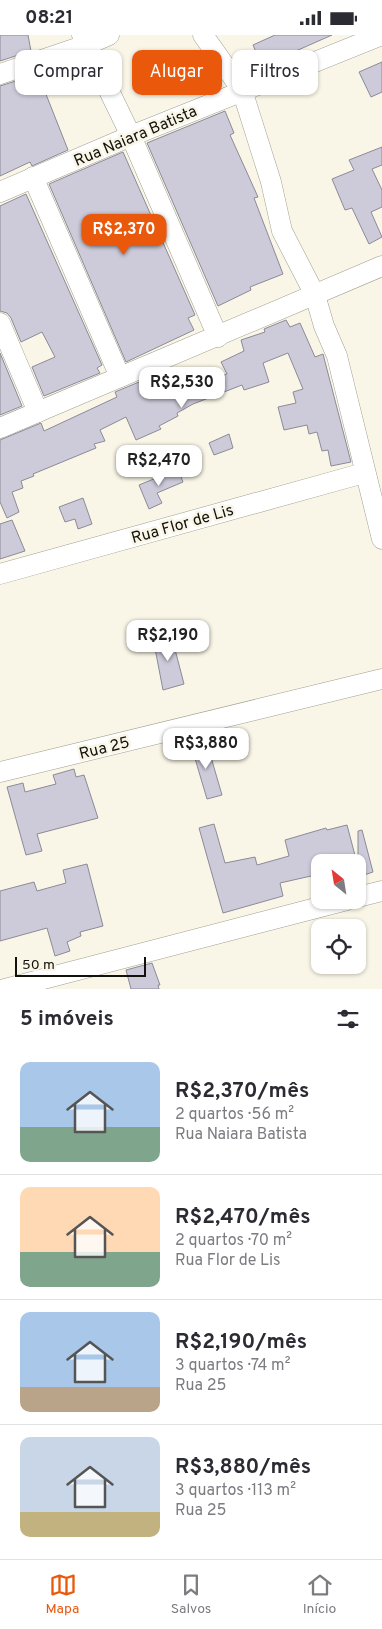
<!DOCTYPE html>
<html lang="pt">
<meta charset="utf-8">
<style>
:root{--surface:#fff;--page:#f2f2f3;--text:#2b2b33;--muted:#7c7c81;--line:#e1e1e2;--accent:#ea580c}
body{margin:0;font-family:Overpass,sans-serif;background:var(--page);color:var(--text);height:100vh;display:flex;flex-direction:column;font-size:19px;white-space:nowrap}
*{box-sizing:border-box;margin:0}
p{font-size:16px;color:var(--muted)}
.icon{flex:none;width:28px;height:28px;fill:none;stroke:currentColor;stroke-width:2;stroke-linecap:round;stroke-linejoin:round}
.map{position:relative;height:954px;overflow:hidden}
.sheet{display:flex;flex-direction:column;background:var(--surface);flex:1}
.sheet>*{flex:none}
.banner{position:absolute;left:15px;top:15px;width:352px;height:45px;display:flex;gap:10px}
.needle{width:32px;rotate:330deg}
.tools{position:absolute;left:311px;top:819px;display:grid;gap:10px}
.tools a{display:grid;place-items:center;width:55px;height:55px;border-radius:10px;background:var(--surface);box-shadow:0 1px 4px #0004;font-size:25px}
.scale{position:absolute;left:15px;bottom:12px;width:131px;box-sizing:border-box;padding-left:5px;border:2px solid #12110c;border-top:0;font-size:14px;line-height:18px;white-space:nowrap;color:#12110c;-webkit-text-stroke:4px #f9f6e7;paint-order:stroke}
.price{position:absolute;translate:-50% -42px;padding:0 11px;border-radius:10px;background:#fff;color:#222;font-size:16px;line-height:32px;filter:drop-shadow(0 1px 2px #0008)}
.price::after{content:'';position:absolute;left:50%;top:30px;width:15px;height:11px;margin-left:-8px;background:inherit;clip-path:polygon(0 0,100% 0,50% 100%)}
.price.on{background:var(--accent);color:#fff}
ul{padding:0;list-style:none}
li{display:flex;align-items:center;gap:15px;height:125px;padding:0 20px}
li+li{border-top:1px solid var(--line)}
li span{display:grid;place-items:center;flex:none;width:140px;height:100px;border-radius:10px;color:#555}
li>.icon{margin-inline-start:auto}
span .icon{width:60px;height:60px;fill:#fffc;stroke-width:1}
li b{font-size:21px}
h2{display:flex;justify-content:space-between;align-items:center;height:60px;padding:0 20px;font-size:21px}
.chip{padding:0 18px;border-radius:10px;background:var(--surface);box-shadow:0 1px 4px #0004;font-size:18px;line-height:45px}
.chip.on{background:var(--accent);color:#fff}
.status{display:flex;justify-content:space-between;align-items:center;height:35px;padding:0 25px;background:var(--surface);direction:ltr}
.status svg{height:14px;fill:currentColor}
.tab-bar{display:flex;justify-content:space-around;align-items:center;height:70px;border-top:1px solid var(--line);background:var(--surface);font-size:14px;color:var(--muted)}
.tab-bar a{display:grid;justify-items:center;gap:2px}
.tab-bar .on{color:var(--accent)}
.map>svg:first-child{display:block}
.building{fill:#cdcad9;stroke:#8d8a98}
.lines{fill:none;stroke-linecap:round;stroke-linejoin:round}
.minor-casing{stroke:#a19f90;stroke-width:21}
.minor{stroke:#fff;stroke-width:20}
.labels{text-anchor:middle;stroke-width:5;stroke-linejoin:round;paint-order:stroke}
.street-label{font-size:16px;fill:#12110c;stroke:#f9f6e7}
</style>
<div class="status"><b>08:21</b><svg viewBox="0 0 49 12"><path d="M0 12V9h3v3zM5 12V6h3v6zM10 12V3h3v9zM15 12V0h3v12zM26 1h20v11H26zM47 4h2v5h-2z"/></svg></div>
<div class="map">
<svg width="382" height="954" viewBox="0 0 382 954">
<rect width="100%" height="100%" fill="#f9f6e7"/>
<!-- building -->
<g class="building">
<polygon points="0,0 28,0 31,16 0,26"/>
<polygon points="275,0 332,0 262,31 253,10"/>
<polygon points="382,27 382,57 371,62 359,37"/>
<polygon points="38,39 68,115 32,131 30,127 0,141 0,51"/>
<polygon points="225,76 234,98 230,100 258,162 254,163 283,239 250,252 251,255 218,271 147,108"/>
<polygon points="382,112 382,130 372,134 382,155 382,172 371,177 382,202 369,209 352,173 345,175 332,144 354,135 349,125"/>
<polygon points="123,117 195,280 188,283 194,295 126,327 49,149"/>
<polygon points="26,159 102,330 97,333 100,338 44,361 32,332 55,322 42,297 21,307 11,283 7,278 0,276 0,171"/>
<polygon points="286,285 290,292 300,288 315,322 323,319 351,427 331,431 328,415 322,416 317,397 309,399 307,390 284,395 278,372 296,368 293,357 303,354 288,318 263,328 269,347 244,355 242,350 193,369 177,378 178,381 159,391 161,394 136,405 126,382 100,395 105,406 94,409 96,413 33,439 34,441 21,446 23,453 12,457 19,477 7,483 0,467 0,405 41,388 44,396 117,362 115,357 163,337 165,341 178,336 186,354 227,339 221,327 244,316 241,305 265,297 264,294"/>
<polygon points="0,318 22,371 0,380"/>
<polygon points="229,399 233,413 214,420 209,408"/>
<polygon points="178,434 183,447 157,458 162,468 149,474 139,450"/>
<polygon points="83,463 92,489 78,494 75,484 65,487 59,472"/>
<polygon points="12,485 25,516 0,524 0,489"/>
<polygon points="171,599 184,649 163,655 153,603"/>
<polygon points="206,705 222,760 207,764 191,710"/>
<polygon points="74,734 76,742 84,740 98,783 37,799 42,816 26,820 7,752 23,748 25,757 56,749 53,740"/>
<polygon points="214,789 225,828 255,822 257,830 289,821 285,805 326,793 327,795 347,790 357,828 320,828 320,839 280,848 283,861 223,878 199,793"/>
<polygon points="362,795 373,837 358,842 358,796"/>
<polygon points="87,829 103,891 80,897 81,901 67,907 70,916 55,921 47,893 0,906 0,856 34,847 37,856 66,848 63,835"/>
<polygon points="152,928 160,950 158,950 159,954 131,954 126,935"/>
</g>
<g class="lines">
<!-- minor casing -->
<g class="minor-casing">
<g id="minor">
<polyline points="82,0 131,101 218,302"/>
<polyline points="203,0 242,55 271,147 282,196 315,260 324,291 337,321 382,504"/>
<polyline points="0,39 86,10 109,0"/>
<polyline points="33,142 120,342"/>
<polyline points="0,157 131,101 382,0"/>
<polyline points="0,288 38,377"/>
<polyline points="0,393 382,231"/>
<polyline points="0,539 364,438"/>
<polyline points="0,737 382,644"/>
<polyline points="358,862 382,856"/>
<polyline points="5,954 347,865"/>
</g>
</g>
<!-- minor -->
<use href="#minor" class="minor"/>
</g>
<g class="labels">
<!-- street labels -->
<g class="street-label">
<text transform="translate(135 100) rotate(-23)" y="6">Rua Naiara Batista</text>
<text transform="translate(182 488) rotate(-16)" y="6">Rua Flor de Lis</text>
<text transform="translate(104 712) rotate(-14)" y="6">Rua 25</text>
</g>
</g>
</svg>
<div class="tools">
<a><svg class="needle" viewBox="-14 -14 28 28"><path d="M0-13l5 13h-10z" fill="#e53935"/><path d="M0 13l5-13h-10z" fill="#7c7c81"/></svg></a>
<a><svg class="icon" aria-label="locate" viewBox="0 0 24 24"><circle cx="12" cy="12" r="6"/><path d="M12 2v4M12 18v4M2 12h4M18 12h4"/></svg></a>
</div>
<div class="scale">50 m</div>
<b class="price on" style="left:124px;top:221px">R$2,370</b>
<b class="price" style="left:182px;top:374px">R$2,530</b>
<b class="price" style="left:159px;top:452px">R$2,470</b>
<b class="price" style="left:168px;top:627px">R$2,190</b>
<b class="price" style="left:206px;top:735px">R$3,880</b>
<div class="banner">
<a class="chip">Comprar</a>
<a class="chip on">Alugar</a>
<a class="chip">Filtros</a>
</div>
</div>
<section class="sheet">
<h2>5 imóveis<svg class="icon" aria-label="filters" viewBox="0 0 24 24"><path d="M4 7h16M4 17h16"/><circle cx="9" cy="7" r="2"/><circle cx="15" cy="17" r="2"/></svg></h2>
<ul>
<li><span style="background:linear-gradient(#a9c7e8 65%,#7fa58c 0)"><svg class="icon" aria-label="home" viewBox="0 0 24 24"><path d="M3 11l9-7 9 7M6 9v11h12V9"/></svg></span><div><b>R$2,370/mês</b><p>2 quartos · 56 m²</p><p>Rua Naiara Batista</p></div></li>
<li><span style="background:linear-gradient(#ffd9b3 65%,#7fa58c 0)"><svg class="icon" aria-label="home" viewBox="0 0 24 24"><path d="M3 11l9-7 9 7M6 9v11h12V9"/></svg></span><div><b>R$2,470/mês</b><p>2 quartos · 70 m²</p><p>Rua Flor de Lis</p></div></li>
<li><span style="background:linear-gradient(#a9c7e8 75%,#b9a48a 0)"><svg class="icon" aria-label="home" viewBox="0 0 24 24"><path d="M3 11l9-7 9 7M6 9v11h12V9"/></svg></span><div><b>R$2,190/mês</b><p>3 quartos · 74 m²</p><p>Rua 25</p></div></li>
<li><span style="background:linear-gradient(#c9d6e8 75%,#c2b280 0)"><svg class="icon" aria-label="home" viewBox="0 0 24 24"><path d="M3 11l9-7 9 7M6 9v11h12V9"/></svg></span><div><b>R$3,880/mês</b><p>3 quartos · 113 m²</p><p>Rua 25</p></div></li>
</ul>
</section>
<nav class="tab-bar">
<a class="on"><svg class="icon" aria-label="map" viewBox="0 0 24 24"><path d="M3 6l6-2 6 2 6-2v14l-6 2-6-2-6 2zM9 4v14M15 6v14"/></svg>Mapa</a>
<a><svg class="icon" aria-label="saved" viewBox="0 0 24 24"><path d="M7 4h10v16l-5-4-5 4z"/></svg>Salvos</a>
<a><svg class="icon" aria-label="home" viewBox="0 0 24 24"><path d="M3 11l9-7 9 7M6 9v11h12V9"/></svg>Início</a>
</nav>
